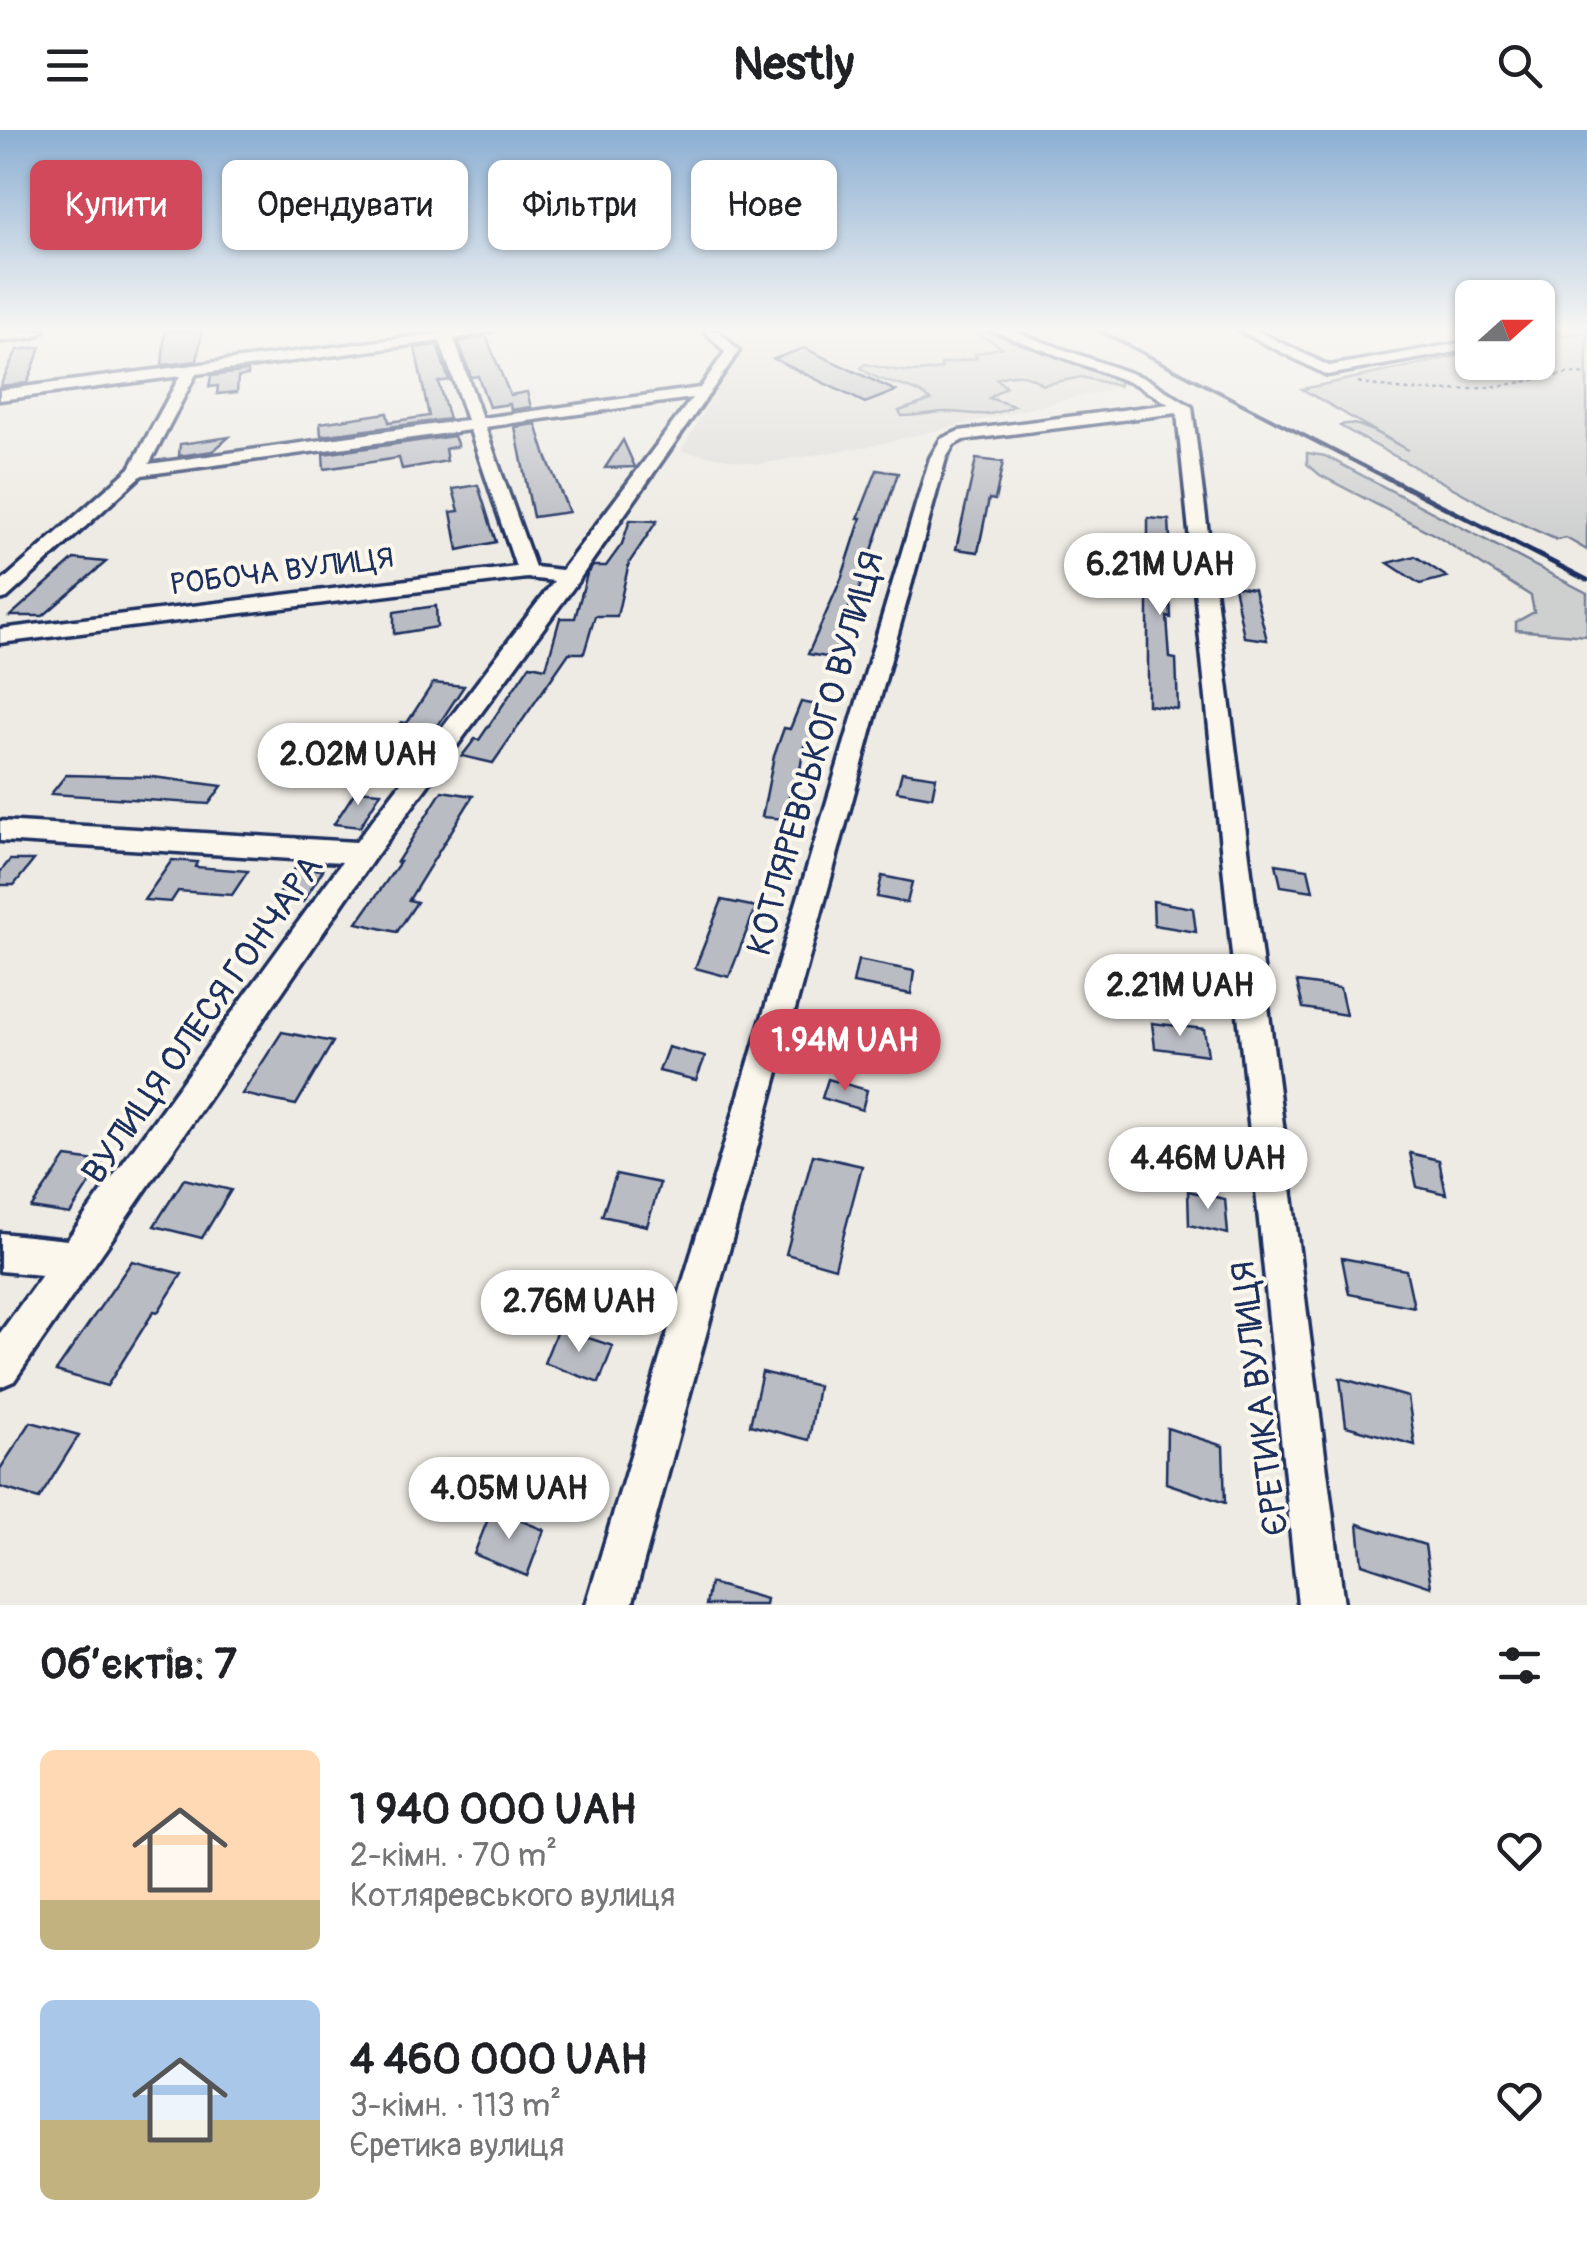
<!DOCTYPE html>
<html lang="uk">
<meta charset="utf-8">
<style>
:root{--surface:#fff;--page:#f2f2f2;--text:#202124;--muted:#757577;--accent:#d1495b}
body{margin:0;font-family:Pangolin,sans-serif;background:var(--page);color:var(--text);height:100vh;display:flex;flex-direction:column;font-size:38px;white-space:nowrap}
*{box-sizing:border-box;margin:0}
p{font-size:32px;color:var(--muted)}
.icon{flex:none;width:55px;height:55px;fill:none;stroke:currentColor;stroke-width:2;stroke-linecap:round;stroke-linejoin:round}
.map{position:relative;height:1475px;overflow:hidden}
.drawer{display:flex;flex-direction:column;background:var(--surface);flex:1}
.drawer>*{flex:none}
.guide{position:absolute;left:30px;top:30px;width:1000px;height:90px;display:flex;gap:20px}
.needle{width:65px;rotate:69deg}
.tools{position:absolute;left:1455px;top:150px;display:grid;gap:20px}
.tools a{display:grid;place-items:center;width:100px;height:100px;border-radius:15px;background:var(--surface);box-shadow:0 2px 8px #0004;font-size:50px}
.price{position:absolute;translate:-50% -85px;padding:0 22px;border-radius:35px;background:#fff;color:#222;font-size:32px;line-height:65px;filter:drop-shadow(0 2px 5px #0008)}
.price::after{content:'';position:absolute;left:50%;top:60px;width:30px;height:22px;margin-left:-15px;background:inherit;clip-path:polygon(0 0,100% 0,50% 100%)}
.price.current{background:var(--accent);color:#fff}
ul{padding:0;list-style:none}
li{display:flex;align-items:center;gap:30px;height:250px;padding:0 40px}
li span{display:grid;place-items:center;flex:none;width:280px;height:200px;border-radius:15px;color:#555}
li>.icon{margin-inline-start:auto}
span .icon{width:120px;height:120px;fill:#fffc;stroke-width:1}
li b{font-size:42px}
h2{display:flex;justify-content:space-between;align-items:center;height:120px;padding:0 40px;font-size:42px}
.pill{padding:0 35px;border-radius:15px;background:var(--surface);box-shadow:0 2px 8px #0004;font-size:35px;line-height:90px}
.pill.current{background:var(--accent);color:#fff}
header{display:flex;justify-content:space-between;align-items:center;height:130px;padding:0 40px;background:var(--surface);font-size:45px;font-weight:700}
.map>svg:first-child{display:block}
.built{fill:#deddda}
.green{fill:#cecfcf;stroke:#747f96;stroke-width:2.5}
.building{fill:#b9bcc3;stroke:#1b2f5e;stroke-width:2.5}
.lines{fill:none;stroke-linecap:round;stroke-linejoin:round}
.street-casing{stroke:#1b2f5e;stroke-width:7}
.primary-casing{stroke:#1b2f5e;stroke-width:8}
.path{stroke:#1b2f5e;stroke-width:2.5;stroke-dasharray:4 4;stroke-linecap:butt}
.street{fill:#fbf7ec;fill-rule:evenodd}
.primary{fill:#fbf7ec;fill-rule:evenodd}
.rail-far1{stroke:#1b2f5e;stroke-width:4}
.rail{stroke:#1b2f5e;stroke-width:5}
.labels{text-anchor:middle;stroke-width:8;stroke-linejoin:round;paint-order:stroke}
.far-street-label{font-size:30px;fill:#1b2f5e;stroke:#fbf7ec}
.street-label{font-size:35px;fill:#1b2f5e;stroke:#fbf7ec}
</style>
<header><svg class="icon" aria-label="menu" viewBox="0 0 24 24"><path d="M4 6h16M4 12h16M4 18h16"/></svg>Nestly<svg class="icon" aria-label="search" viewBox="0 0 24 24"><circle cx="10" cy="10" r="6"/><path d="M15 15l6 6"/></svg></header>
<div class="map">
<svg width="1587" height="1475" viewBox="0 0 1587 1475">
<rect width="100%" height="100%" fill="#eeebe4"/>
<filter id="ink" filterUnits="userSpaceOnUse"><feTurbulence type="fractalNoise" baseFrequency=".01" numOctaves="2"/><feDisplacementMap in="SourceGraphic" scale="20" xChannelSelector="R" yChannelSelector="G"/><feConvolveMatrix kernelMatrix="1 2 1 2 8 2 1 2 1" color-interpolation-filters="sRGB"/></filter>
<g filter="url(#ink)">
<!-- built -->
<polygon class="built" points="721,201 997,201 1142,252 875,315 759,334 681,321 740,220"/>
<!-- green -->
<g class="green">
<path d="M973 201H986L1120 249 1119 256 1081 247 1042 255C1028 242 1013 243 996 249L1006 257 989 268 1014 276C984 291 971 281 942 282 929 283 916 286 902 286L899 281 931 270C911 253 881 255 861 238L865 234C891 240 915 246 942 238L941 234 977 228 975 224 1002 217Z"/>
<path d="M1587 201V420L1566 408 1557 410 1504 386 1340 296C1356 286 1390 312 1408 320L1302 259 1472 223V232H1538V210Z"/>
<polygon points="1307,323 1325,326 1587,463 1587,506 1516,500 1516,492 1534,482 1531,466 1435,405 1320,345 1307,334"/>
</g>
<!-- building -->
<g class="building">
<polygon points="165,201 202,201 197,231 162,235"/>
<polygon points="486,206 510,265 527,262 531,277 511,280 510,274 489,277 478,246 471,247 459,212"/>
<polygon points="437,215 449,250 438,252 449,289 321,306 320,293 387,283 389,292 429,286 415,218"/>
<polygon points="41,217 27,253 0,256 17,220"/>
<polygon points="804,218 896,261 865,273 774,229"/>
<polygon points="248,241 248,245 238,247 237,262 217,264 218,256 209,257 211,246"/>
<polygon points="536,294 546,326 569,382 533,387 515,297"/>
<polygon points="454,306 458,316 445,319 447,331 402,339 399,328 324,339 323,324"/>
<polygon points="229,307 213,321 179,326 180,314"/>
<polygon points="623,310 635,337 605,338"/>
<polygon points="976,329 1003,332 995,370 989,369 978,422 956,419"/>
<polygon points="877,340 898,343 853,477 849,477 833,528 808,524 842,447 861,388 858,388"/>
<polygon points="478,355 496,412 458,420 451,382 459,381 453,359"/>
<polygon points="1148,388 1169,390 1172,442 1169,441 1171,488 1167,487 1170,528 1176,529 1178,579 1148,575"/>
<polygon points="630,390 657,391 629,433 617,486 595,486 584,523 569,523 493,633 462,626 475,609 479,610 530,535 546,538 560,488 575,488 587,444 593,436 606,436 622,414"/>
<polygon points="1415,426 1447,447 1420,454 1388,433"/>
<polygon points="74,429 106,432 43,486 10,486"/>
<polygon points="1234,456 1254,459 1267,510 1244,507"/>
<polygon points="436,476 437,497 394,504 394,482"/>
<polygon points="433,553 464,556 424,617 388,612 401,592 407,593"/>
<polygon points="801,572 822,576 807,616 804,616 797,658 791,657 785,689 762,687 774,626 784,598 790,599"/>
<polygon points="902,642 936,647 932,667 897,661"/>
<polygon points="66,645 153,647 222,656 209,674 51,664"/>
<polygon points="356,660 381,662 360,697 334,694"/>
<polygon points="442,661 473,666 409,770 417,772 397,802 357,793 400,732 397,732"/>
<polygon points="10,730 34,730 14,755 0,755 0,742"/>
<polygon points="172,730 197,732 195,737 248,741 232,765 178,761 171,772 144,770"/>
<polygon points="1276,734 1308,739 1313,761 1281,756"/>
<polygon points="296,737 323,740 303,772 276,769"/>
<polygon points="882,746 912,752 907,773 877,767"/>
<polygon points="722,770 756,777 729,847 695,838"/>
<polygon points="1153,771 1193,778 1196,802 1154,795"/>
<polygon points="858,830 914,841 911,864 853,853"/>
<polygon points="1297,852 1340,858 1346,885 1303,878"/>
<polygon points="1152,893 1204,899 1208,925 1155,918"/>
<polygon points="282,902 333,912 296,975 242,964"/>
<polygon points="668,917 705,927 696,950 659,941"/>
<polygon points="828,949 867,960 862,980 822,968"/>
<polygon points="1410,1023 1439,1030 1446,1064 1417,1057"/>
<polygon points="813,1025 862,1036 835,1138 786,1124"/>
<polygon points="66,1027 103,1032 70,1084 31,1078"/>
<polygon points="616,1044 660,1053 647,1096 602,1086"/>
<polygon points="184,1049 231,1060 202,1108 154,1096"/>
<polygon points="1188,1061 1225,1069 1228,1104 1189,1095"/>
<polygon points="1342,1128 1406,1140 1414,1177 1349,1164"/>
<polygon points="132,1131 182,1144 158,1182 154,1181 107,1256 56,1241"/>
<polygon points="558,1198 613,1216 599,1253 544,1233"/>
<polygon points="762,1242 818,1256 809,1310 750,1295"/>
<polygon points="1340,1248 1408,1267 1415,1315 1346,1296"/>
<polygon points="31,1292 79,1305 39,1369 0,1357 0,1339"/>
<polygon points="1167,1298 1223,1316 1225,1373 1166,1353"/>
<polygon points="492,1379 544,1400 527,1446 474,1424"/>
<polygon points="1358,1394 1425,1415 1431,1457 1362,1434"/>
<polygon points="710,1453 766,1469 765,1475 706,1475"/>
</g>
<g class="lines">
<!-- street casing -->
<g class="street-casing">
<g id="street">
<path d="M457 201H492L454 209 482 288 700 258 725 222 705 201H719L739 221 578 451 373 730 14 1251 0 1257V1203L42 1145 0 1141V1103L67 1110 342 732 0 711V691L356 712 554 451 527 448 0 513V499L516 437 470 300 142 345 7 468 0 470V453L130 338 180 246 0 270V260ZM440 211 467 290 149 334 196 244ZM692 268 562 440 535 437 485 297Z"/>
<polygon points="993,201 1012,201 1147,249 1192,277 1344,1475 1298,1475 1177,283 963,310 954,315 946,328 632,1475 586,1475 930,328 941,309 959,301 1169,274 1137,255"/>
<polygon points="1240,201 1257,201 1329,236 1472,211 1472,219 1327,245"/>
<polygon points="1538,201 1558,201 1538,207"/>
</g>
</g>
<!-- primary casing -->
<g class="primary-casing">
<polygon id="primary" points="0,201 44,201 33,207 0,211"/>
</g>
<!-- path -->
<path class="path" d="M1358 252C1431 270 1499 257 1571 243L1587 245"/>
<!-- street -->
<use href="#street" class="street"/>
<!-- primary -->
<use href="#primary" class="primary"/>
<!-- rail-far1 -->
<polyline class="rail-far1" points="1100,201 1389,349"/>
<!-- rail -->
<polyline class="rail" points="1384,346 1587,450"/>
</g>
</g>
<!-- sky -->
<linearGradient id="sky" x2="0" y2="1"><stop stop-color="#8cafd3"/><stop offset="0.49" stop-color="#f7f6f3"/><stop offset="1" stop-color="#f7f6f3" stop-opacity="0"/></linearGradient>
<rect width="1587" height="407" fill="url(#sky)"/>
<g class="labels">
<!-- far-street labels -->
<g class="far-street-label">
<text transform="translate(282 441) rotate(-7)" y="10">РОБОЧА ВУЛИЦЯ</text>
</g>
<!-- street labels -->
<g class="street-label">
<text transform="translate(815 623) rotate(-74)" y="12">КОТЛЯРЕВСЬКОГО ВУЛИЦЯ</text>
<text transform="translate(202 889) rotate(-55)" y="12">ВУЛИЦЯ ОЛЕСЯ ГОНЧАРА</text>
<text transform="translate(1259 1268) rotate(-97)" y="12">ЄРЕТИКА ВУЛИЦЯ</text>
</g>
</g>
</svg>
<div class="tools">
<a><svg class="needle" viewBox="-14 -14 28 28"><path d="M0-13l5 13h-10z" fill="#e53935"/><path d="M0 13l5-13h-10z" fill="#757577"/></svg></a>
</div>
<b class="price" style="left:1160px;top:488px">6.21M UAH</b>
<b class="price" style="left:358px;top:678px">2.02M UAH</b>
<b class="price" style="left:1180px;top:909px">2.21M UAH</b>
<b class="price current" style="left:845px;top:964px">1.94M UAH</b>
<b class="price" style="left:1208px;top:1082px">4.46M UAH</b>
<b class="price" style="left:579px;top:1225px">2.76M UAH</b>
<b class="price" style="left:509px;top:1412px">4.05M UAH</b>
<div class="guide">
<a class="pill current">Купити</a>
<a class="pill">Орендувати</a>
<a class="pill">Фільтри</a>
<a class="pill">Нове</a>
</div>
</div>
<section class="drawer">
<h2>Об’єктів: 7<svg class="icon" aria-label="filters" viewBox="0 0 24 24"><path d="M4 7h16M4 17h16"/><circle cx="9" cy="7" r="2"/><circle cx="15" cy="17" r="2"/></svg></h2>
<ul>
<li><span style="background:linear-gradient(#ffd9b3 75%,#c2b280 0)"><svg class="icon" aria-label="home" viewBox="0 0 24 24"><path d="M3 11l9-7 9 7M6 9v11h12V9"/></svg></span><div><b>1 940 000 UAH</b><p>2-кімн. · 70 m²</p><p>Котляревського вулиця</p></div><svg class="icon" aria-label="heart" viewBox="0 0 24 24"><path d="M12 20l-8-8c-3-5 5-10 8-4 3-6 11-1 8 4z"/></svg></li>
<li><span style="background:linear-gradient(#a9c7e8 60%,#c2b280 0)"><svg class="icon" aria-label="home" viewBox="0 0 24 24"><path d="M3 11l9-7 9 7M6 9v11h12V9"/></svg></span><div><b>4 460 000 UAH</b><p>3-кімн. · 113 m²</p><p>Єретика вулиця</p></div><svg class="icon" aria-label="heart" viewBox="0 0 24 24"><path d="M12 20l-8-8c-3-5 5-10 8-4 3-6 11-1 8 4z"/></svg></li>
</ul>
</section>
